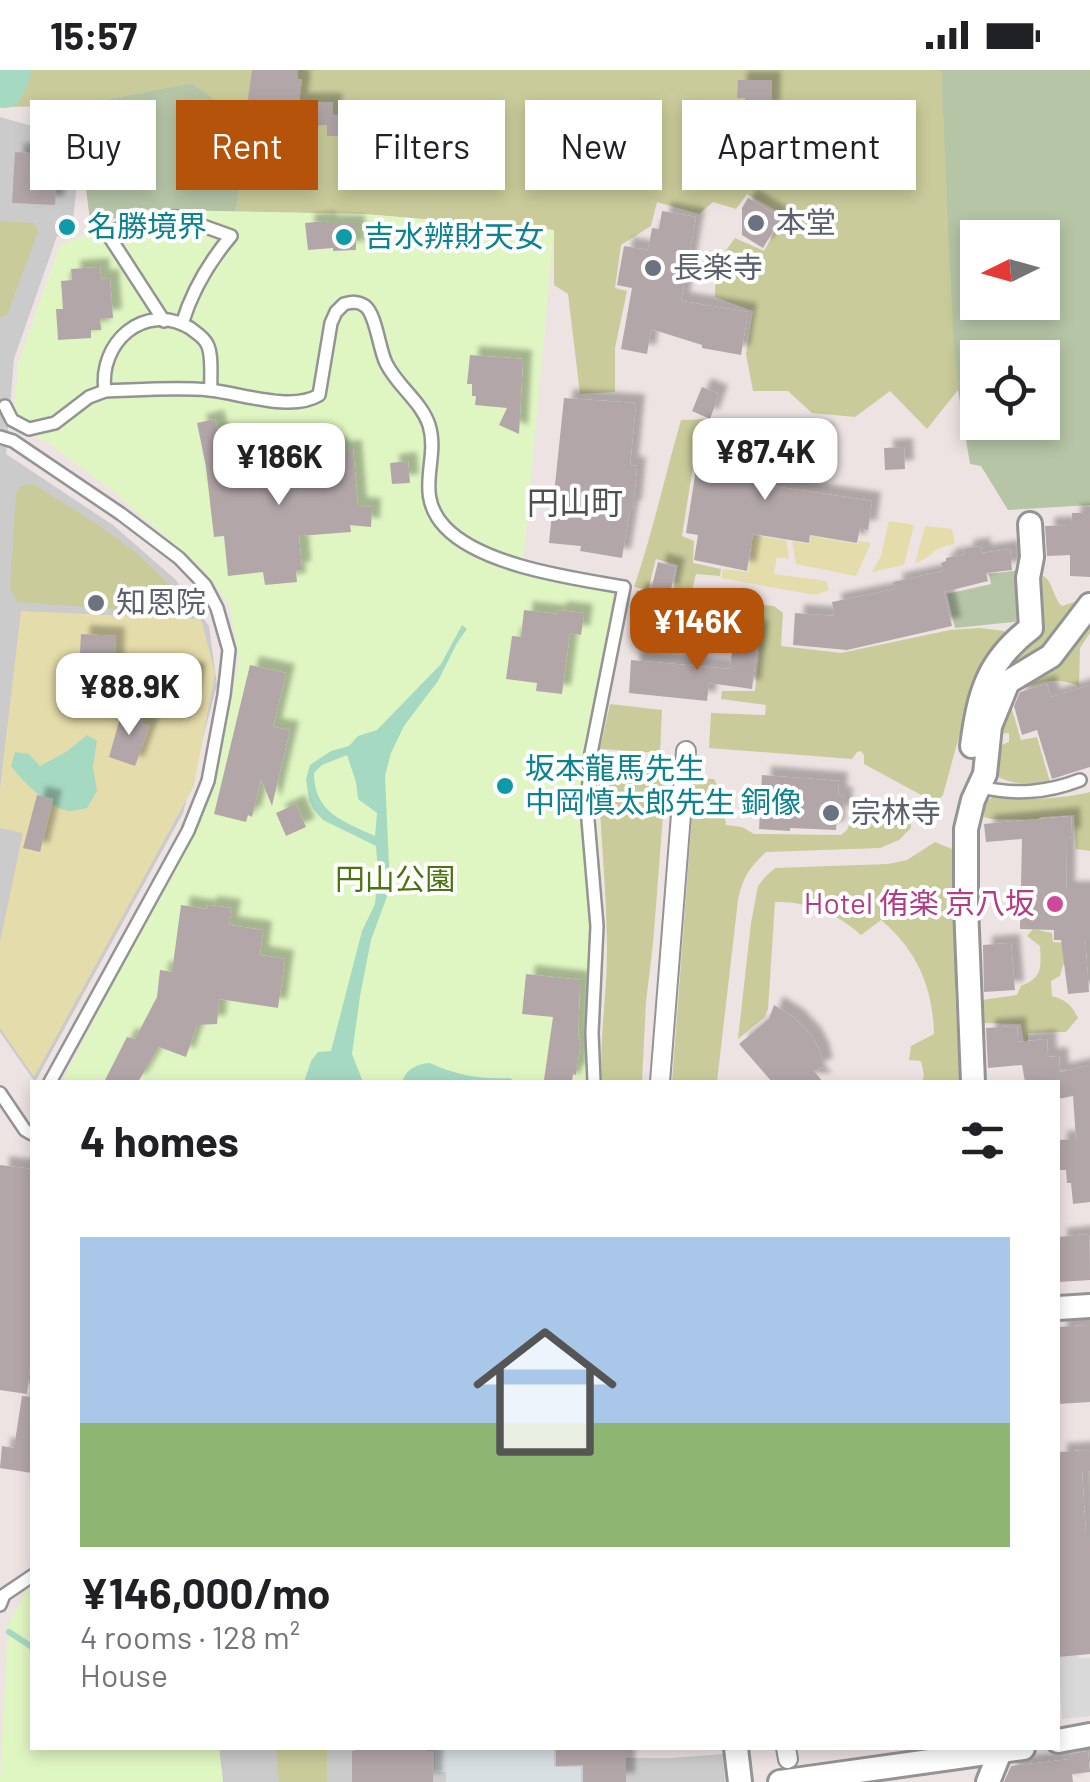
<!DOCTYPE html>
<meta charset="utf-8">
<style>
:root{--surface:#fff;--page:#f6f6f6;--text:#202124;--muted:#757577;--line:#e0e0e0;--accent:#b45309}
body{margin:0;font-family:Barlow,"Noto Sans JP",sans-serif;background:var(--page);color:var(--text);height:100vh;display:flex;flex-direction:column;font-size:38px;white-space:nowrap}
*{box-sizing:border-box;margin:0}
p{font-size:32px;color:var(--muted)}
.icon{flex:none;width:55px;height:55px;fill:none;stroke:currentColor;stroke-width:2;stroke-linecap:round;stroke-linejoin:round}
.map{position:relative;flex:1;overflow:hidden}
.drawer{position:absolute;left:30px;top:1010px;width:1030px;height:670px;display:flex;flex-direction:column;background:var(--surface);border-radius:0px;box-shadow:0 5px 15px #0003}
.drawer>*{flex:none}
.top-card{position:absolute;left:30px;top:30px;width:1030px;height:90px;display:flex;gap:20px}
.needle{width:65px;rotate:265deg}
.buttons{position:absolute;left:960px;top:150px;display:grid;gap:20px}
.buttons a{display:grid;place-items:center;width:100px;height:100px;border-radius:0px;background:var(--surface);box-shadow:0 5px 15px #0003;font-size:50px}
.price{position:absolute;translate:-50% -85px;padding:0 22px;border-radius:20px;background:#fff;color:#222;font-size:32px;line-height:65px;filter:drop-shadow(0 2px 5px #0008)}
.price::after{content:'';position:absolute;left:50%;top:60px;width:30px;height:22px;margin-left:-15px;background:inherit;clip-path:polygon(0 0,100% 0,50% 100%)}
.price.active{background:var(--accent);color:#fff}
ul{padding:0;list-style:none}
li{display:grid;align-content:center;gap:20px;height:530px;padding:0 50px}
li+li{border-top:2px solid var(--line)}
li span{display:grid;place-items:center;height:310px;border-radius:0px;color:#555}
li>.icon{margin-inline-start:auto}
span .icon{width:180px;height:180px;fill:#fffc;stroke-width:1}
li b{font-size:42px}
h2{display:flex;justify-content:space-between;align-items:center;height:120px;padding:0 50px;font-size:42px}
.chip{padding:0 35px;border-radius:0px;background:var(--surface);box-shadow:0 5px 15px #0003;font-size:35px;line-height:90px}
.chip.active{background:var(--accent);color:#fff}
.status{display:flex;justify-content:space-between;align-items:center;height:70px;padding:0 50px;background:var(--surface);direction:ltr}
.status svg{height:28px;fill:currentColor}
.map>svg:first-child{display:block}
.religious{fill:#cbcbcb}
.grass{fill:#e5dcab}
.forest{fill:#c9cb9a}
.cemetery{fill:#b6c5a6;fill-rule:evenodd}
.park{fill:#e0f6c2}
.parking{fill:#d9d9d9}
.plaza{fill:#d8dfe3}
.water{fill:#a6d9c2;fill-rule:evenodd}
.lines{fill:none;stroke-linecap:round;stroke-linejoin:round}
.stream{stroke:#a6d9c2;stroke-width:6}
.river{stroke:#a6d9c2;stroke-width:40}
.building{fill:#b3a6a9;filter:url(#shadow)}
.service-casing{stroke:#949494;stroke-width:16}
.pedestrian-casing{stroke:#949494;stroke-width:22}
.minor-casing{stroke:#949494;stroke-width:28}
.service{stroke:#fff;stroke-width:11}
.pedestrian{stroke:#fff;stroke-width:18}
.minor{stroke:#fff;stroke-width:22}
.worship-dot{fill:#6b7280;stroke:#fff;stroke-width:4}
.culture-dot{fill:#0f9aa8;stroke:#fff;stroke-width:4}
.hotel-dot{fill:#d1479c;stroke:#fff;stroke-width:4}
.labels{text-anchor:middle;stroke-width:8;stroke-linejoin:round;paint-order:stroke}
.worship-label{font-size:30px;fill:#5b616d;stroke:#fff;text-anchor:start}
.culture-label{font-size:30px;fill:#0d838f;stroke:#fff;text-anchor:start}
.park-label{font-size:30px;fill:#4b7411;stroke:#fff}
.hotel-label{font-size:30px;fill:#b23c85;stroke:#fff;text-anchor:end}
.neighbourhood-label{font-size:32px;fill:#505050;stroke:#fff}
</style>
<div class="status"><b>15:57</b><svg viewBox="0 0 49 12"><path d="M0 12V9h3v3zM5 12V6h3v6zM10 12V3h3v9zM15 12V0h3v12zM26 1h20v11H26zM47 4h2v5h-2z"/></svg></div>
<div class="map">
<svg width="1090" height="1712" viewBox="0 0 1090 1712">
<defs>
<filter id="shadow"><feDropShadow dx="9" dy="-9" stdDeviation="2.5" flood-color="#0004"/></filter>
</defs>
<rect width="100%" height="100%" fill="#eee3e3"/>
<!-- religious -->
<g class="religious">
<polygon points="0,47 75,68 77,114 71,169 57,166 14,289 6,384 113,455 176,510 209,556 217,615 183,743 35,1012 0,962"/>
<polygon points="219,1678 598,1678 599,1688 672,1688 723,1684 725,1712 223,1712"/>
</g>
<!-- grass -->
<g class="grass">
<polygon points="889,451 914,455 904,495 872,502 881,486"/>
<path d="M925 456 952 459 955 474C931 477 933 488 915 493Z"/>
<polygon points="743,464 786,470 789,489 777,487 774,504 826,511 829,520 815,525 721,508 723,499 748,502 752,477 741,474"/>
<polygon points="811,466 858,474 859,471 871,473 856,506 796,494 792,471 809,474"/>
<polygon points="21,541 201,549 215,603 194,716 34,1007 0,958 0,872 23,763 0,758 0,719"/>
</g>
<!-- forest -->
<g class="forest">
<polygon points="0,0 941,0 958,320 927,359 890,321 855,347 812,343 788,321 753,321 746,284 753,241 715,227 716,194 735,168 764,181 784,145 747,124 736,139 713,132 699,144 657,132 651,156 621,175 615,218 627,221 615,278 615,322 580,324 568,224 554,215 554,160 363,144 236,142 240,116 191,13 72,36 0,37"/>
<polygon points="0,151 34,153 38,162 7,245 0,247"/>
<path d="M707 349 803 365 804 373 793 372 779 380 712 370 697 371 682 466 694 471 693 493 721 499 720 506 696 504 690 529 679 532 673 522 678 495 656 489 648 520 634 517C653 461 665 406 681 350Z"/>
<path d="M33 414C87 448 148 482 185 535L184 544 17 532 10 519 16 422 21 416Z"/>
<path d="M1044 506C1053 512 1053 528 1062 536 1072 533 1080 528 1090 535V563L1080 578 1079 616C1053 605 1039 613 1014 622L1007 606 996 601C1012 584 1038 566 1042 542 1043 531 1038 519 1040 508Z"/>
<polygon points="763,535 774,536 783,543 781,576 841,583 950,560 980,558 1004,561 1006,565 982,596 969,630 943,725 936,733 864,694 864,685 861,681 857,682 852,689 709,678 711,643 765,645 766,635 721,629 722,621 755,621 761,560 754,557 749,551 755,540"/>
<polygon points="610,634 662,640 660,683 600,679"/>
<path d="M1011 636 1021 670 1037 667 1050 712C1031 715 1011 715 995 705L999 676 1009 672V663L996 664 1002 645Z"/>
<path d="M598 689 667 695 653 874 646 932 642 1012H602C599 968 607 926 607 882 607 818 599 753 598 689Z"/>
<path d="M695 708 714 709 722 725 726 755 742 757 754 764 841 765 847 760 851 751 877 749 893 731 901 732 910 738 911 758 899 770 880 778 766 782C749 798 743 807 738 830L717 1012H672Z"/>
<path d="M1090 722V781L1076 779 1074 745 1042 747 1036 750 991 749 984 747 985 733 994 726C1030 730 1055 730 1090 722Z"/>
<path d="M935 772 959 782 955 924 961 1012H922L924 1005 921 991 909 990 911 976 934 964C933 918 917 880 881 850L861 865C837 843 807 831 775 832L768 939 765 947 738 969 751 853 758 816 766 806 775 798 888 794 907 790Z"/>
<path d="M1033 859 1052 863 1053 872 1087 875 1081 883 1063 895 1060 906 1051 911 1052 926C1066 930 1072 935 1078 948L1066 962 1028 963V973H1024L1021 954 983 953 982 930 1017 925 1021 916C1043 907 1041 898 1040 876L1027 866Z"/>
<polygon points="276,1678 327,1678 327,1712 279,1712"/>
</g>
<!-- cemetery -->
<g class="cemetery">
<path d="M941 0H1090V435L1008 440 981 396 970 394 958 320 953 260ZM978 168H1042V232H978ZM978 288H1042V352H978Z"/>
<polygon points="191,13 233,43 240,116 236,142 177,141 90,151 82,86 72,36"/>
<polygon points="1020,500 1023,551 955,558 947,524 991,514 989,504"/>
</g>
<!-- park -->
<g class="park">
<polygon points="166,140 363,144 554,160 522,503 631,524 595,692 605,881 597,980 600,1012 62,1012 213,721 239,589 230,536 203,499 113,421 45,371 13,358 18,293 60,175 107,157"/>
<polygon points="32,1511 32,1678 219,1678 223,1712 0,1712 8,1554"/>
</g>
<!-- parking -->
<polygon class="parking" points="1078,1580 1079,1588 1090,1588 1090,1646 1062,1649 1058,1581"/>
<!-- plaza -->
<polygon class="plaza" points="435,1678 554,1678 554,1697 581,1697 581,1712 446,1712 446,1702 435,1702"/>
<!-- water -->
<g class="water">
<path d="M462 555 467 559 457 573 438 611 404 656 391 683 385 706 390 818 371 870 360 926 352 984 363 1012H304L311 991 318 982 331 981 362 861 375 834 378 803 376 776 323 750 314 740 309 730 306 709 310 695 331 681 349 676 358 666 377 660 441 594ZM347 685 356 712 358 729 377 743 375 766C343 751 314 743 314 703L322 695Z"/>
<path d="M87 665 97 671 93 697 97 721 87 738C81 739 75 741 70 741 51 740 21 710 11 696L15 682 29 684 40 696 66 682Z"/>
<path d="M430 993C459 1006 479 1009 510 1008L515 1012H402C406 999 417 994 430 993Z"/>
</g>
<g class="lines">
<!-- stream -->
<polyline class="stream" points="9,1562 32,1577"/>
<!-- river -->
<polyline class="river" points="4,18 12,0"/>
</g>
<!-- building -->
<g class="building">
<polygon points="252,0 297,0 298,9 302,9 299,32 333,32 333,45 348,45 349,66 327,66 327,55 307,56 307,51 246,43"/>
<polygon points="738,10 772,10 771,42 745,41 745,28 737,28"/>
<polygon points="15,82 58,85 55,135 12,133"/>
<polygon points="748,128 781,148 763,178 742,165 742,138"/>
<polygon points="662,141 696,147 681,231 748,242 741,285 702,278 702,275 651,259 647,284 621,279 632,218 617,215 624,176 648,180 652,158 659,159"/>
<polygon points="327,151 328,154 356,154 356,180 333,181 333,178 308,180 305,153"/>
<polygon points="100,197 101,209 110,208 113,248 100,249 101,260 91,260 91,268 58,270 56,239 63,239 61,211 72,210 71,199"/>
<polygon points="470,285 523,289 519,364 499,355 507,338 475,335 476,326 472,326 472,314 467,314"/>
<polygon points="702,317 719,324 710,349 692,341"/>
<polygon points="564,328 636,333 630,395 637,396 633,439 630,439 622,488 580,481 581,476 549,473"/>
<polygon points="215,349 229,404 320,395 318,377 339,376 339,380 353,379 358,436 372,437 371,457 350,455 351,462 299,466 302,500 296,501 297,512 265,515 263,502 228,506 224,466 214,467 206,397 197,353"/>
<polygon points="806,362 824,362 825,404 773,407 772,416 872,431 868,460 860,458 857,473 810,465 809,473 753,464 747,501 694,490 698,465 686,463 700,374 784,387 792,376 807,377"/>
<polygon points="904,377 905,399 885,400 884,378"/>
<polygon points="408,391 410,413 392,414 390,393"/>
<polygon points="1072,443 1090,443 1090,507 1070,506 1070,485 1047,486 1045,456 1071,455"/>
<polygon points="981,476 982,483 1010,479 1012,500 986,503 988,511 944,522 952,556 847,580 793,575 795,543 834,546 832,532 895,519 893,512 943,501 941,493 946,491 946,488 965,484 964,479"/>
<polygon points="658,492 676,497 670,524 651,520"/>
<polygon points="637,521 655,525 651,544 633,539"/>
<polygon points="524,540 557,544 558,540 584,543 581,565 570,563 562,624 536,621 537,613 506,609 512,566 521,567"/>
<polygon points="735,557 759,560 752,619 709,613 707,631 629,623 631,590 730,599"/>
<polygon points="81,564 116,566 115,603 79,601"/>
<polygon points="250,595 286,603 273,657 290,660 272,736 261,709 252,747 248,745 246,752 214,744"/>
<polygon points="175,597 197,602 190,630 168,624"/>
<polygon points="1047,614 1051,627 1090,615 1090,697 1052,709 1037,660 1022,665 1014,636 1020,622"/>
<polygon points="123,638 144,645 141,653 150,656 135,696 109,687"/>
<polygon points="762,705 839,711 838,725 844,726 843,744 837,744 836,760 790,758 790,761 759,759"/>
<polygon points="37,725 53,729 40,782 23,778"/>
<polygon points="296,734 306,757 286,766 276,743"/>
<polygon points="1071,746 1072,767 1067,768 1066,820 1090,820 1090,870 1085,870 1089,922 1068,924 1061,870 1054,870 1054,860 1020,859 1022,769 986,772 984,754"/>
<polygon points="181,835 207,839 208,835 232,838 229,855 263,860 260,885 285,889 278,938 219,929 217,954 197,955 186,987 159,977 138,1012 104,1012 127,967 135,969 157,927 160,900 172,902"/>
<polygon points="1011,873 1015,920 984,922 983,875"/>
<polygon points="526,904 580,910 578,969 581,970 576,1005 573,1004 572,1012 544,1010 553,947 522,944"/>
<polygon points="774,935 795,948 812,966 820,981 824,997 814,1001 823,1012 772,1012 739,974 769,949"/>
<polygon points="1017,956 1018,972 1047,969 1048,987 1059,986 1060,1002 1090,995 1090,1132 1073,1134 1071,1113 1067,1113 1066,1100 1058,1100 1058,1070 1076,1069 1073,1026 1058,1029 1058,1012 1025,1012 1022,995 988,998 986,958"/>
<polygon points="0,1095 32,1099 32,1280 27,1324 0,1320"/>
<polygon points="1089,1164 1090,1210 1059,1212 1058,1167"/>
<polygon points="1090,1255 1090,1332 1058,1334 1058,1257"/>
<polygon points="22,1326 32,1327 32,1403 0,1398 2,1376 14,1378"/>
<polygon points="1090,1380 1090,1401 1082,1401 1086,1468 1090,1468 1090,1584 1058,1587 1058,1382"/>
<polygon points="355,1678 427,1678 427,1681 434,1681 433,1712 352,1712 352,1681 355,1681"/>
<polygon points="556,1678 626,1678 626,1712 583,1712 583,1695 556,1696"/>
<polygon points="1088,1681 1090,1702 1072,1704 1073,1712 1004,1712 1011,1696 1071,1689 1070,1684"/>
</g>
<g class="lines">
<!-- service casing -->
<g class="service-casing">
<g id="service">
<path d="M164 251 107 163 142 151 178 147 231 166C209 192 192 221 182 254"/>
<path d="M105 321C98 273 144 231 190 258 195 262 204 267 207 274 213 285 210 307 211 320"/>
<path d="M5 336 12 350 29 359 55 353 89 327 105 321C139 320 175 317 209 320 240 323 291 342 319 325L331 253 336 242 344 234C352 232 358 231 365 236 376 244 379 279 386 293 397 316 421 331 429 355 440 390 413 423 445 457 482 496 572 508 624 517L591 683 587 738 597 856 592 963 594 1012"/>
<polyline points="0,367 13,371 121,444 179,488 205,515 217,538 229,580 224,625 208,711 188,761 50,1012"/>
<path d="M980 717C1015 725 1046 723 1080 710"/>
<polyline points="0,1023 25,1060 32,1064"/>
<polyline points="0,1535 4,1525 32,1506"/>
</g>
</g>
<!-- pedestrian casing -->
<g class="pedestrian-casing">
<g id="pedestrian">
<polyline points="660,1012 686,681"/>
<polyline points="786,1678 788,1689"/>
</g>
</g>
<!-- minor casing -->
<g class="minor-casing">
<g id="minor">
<path d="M972 676C979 624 987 591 1031 558L1028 508 1032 487 1030 454"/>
<polyline points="973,1012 966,836 966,759 973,730 985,704 990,656 1008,612 1051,586 1090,535"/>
<polyline points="1058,1238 1090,1236"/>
<polyline points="1058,1671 1090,1665"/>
<polyline points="736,1678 740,1712"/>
<polyline points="780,1712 1023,1678"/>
<polyline points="988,1712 1000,1682"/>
</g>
</g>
<!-- service -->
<use href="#service" class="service"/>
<!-- pedestrian -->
<use href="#pedestrian" class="pedestrian"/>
<!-- minor -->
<use href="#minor" class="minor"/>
</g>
<!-- markers -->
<g class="worship-dot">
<circle cx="756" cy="153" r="10"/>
<circle cx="653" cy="198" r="10"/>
<circle cx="96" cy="533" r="10"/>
<circle cx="831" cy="743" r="10"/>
</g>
<g class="culture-dot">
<circle cx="67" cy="157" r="10"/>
<circle cx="344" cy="167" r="10"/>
<circle cx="505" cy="716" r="10"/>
</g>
<circle class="hotel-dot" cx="1055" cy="834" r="10"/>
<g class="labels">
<!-- worship labels -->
<g class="worship-label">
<text x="776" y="163">本堂</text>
<text x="673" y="208">長楽寺</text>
<text x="116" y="543">知恩院</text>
<text x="851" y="753">宗林寺</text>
</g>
<!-- culture labels -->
<g class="culture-label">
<text x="87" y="167">名勝境界</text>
<text x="364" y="177">吉水辨財天女</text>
<text x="525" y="709">坂本龍馬先生<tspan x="525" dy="34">中岡慎太郎先生 銅像</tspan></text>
</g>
<!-- park labels -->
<g class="park-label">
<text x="395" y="820">円山公園</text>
</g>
<!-- hotel labels -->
<g class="hotel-label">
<text x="1035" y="844">Hotel 侑楽 京八坂</text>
</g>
<!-- neighbourhood labels -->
<g class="neighbourhood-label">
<text x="575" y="444">円山町</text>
</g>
</g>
</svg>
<div class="buttons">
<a><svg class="needle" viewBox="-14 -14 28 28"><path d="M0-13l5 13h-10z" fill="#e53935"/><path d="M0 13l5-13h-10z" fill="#757577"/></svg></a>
<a><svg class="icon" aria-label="locate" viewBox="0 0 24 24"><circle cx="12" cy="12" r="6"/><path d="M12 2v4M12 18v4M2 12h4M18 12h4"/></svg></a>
</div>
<b class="price" style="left:765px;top:433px">¥87.4K</b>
<b class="price" style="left:279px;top:438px">¥186K</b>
<b class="price active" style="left:697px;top:603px">¥146K</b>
<b class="price" style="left:129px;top:668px">¥88.9K</b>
<div class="top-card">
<a class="chip">Buy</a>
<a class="chip active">Rent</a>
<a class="chip">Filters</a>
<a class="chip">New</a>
<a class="chip">Apartment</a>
</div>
<section class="drawer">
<h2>4 homes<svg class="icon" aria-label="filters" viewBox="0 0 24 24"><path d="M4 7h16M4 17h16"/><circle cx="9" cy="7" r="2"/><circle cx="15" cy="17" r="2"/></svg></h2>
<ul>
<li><span style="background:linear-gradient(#a9c7e8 60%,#8fb573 0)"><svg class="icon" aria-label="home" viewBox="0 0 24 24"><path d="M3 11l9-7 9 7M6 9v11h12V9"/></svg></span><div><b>¥146,000/mo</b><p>4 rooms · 128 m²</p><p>House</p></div></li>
</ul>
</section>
</div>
